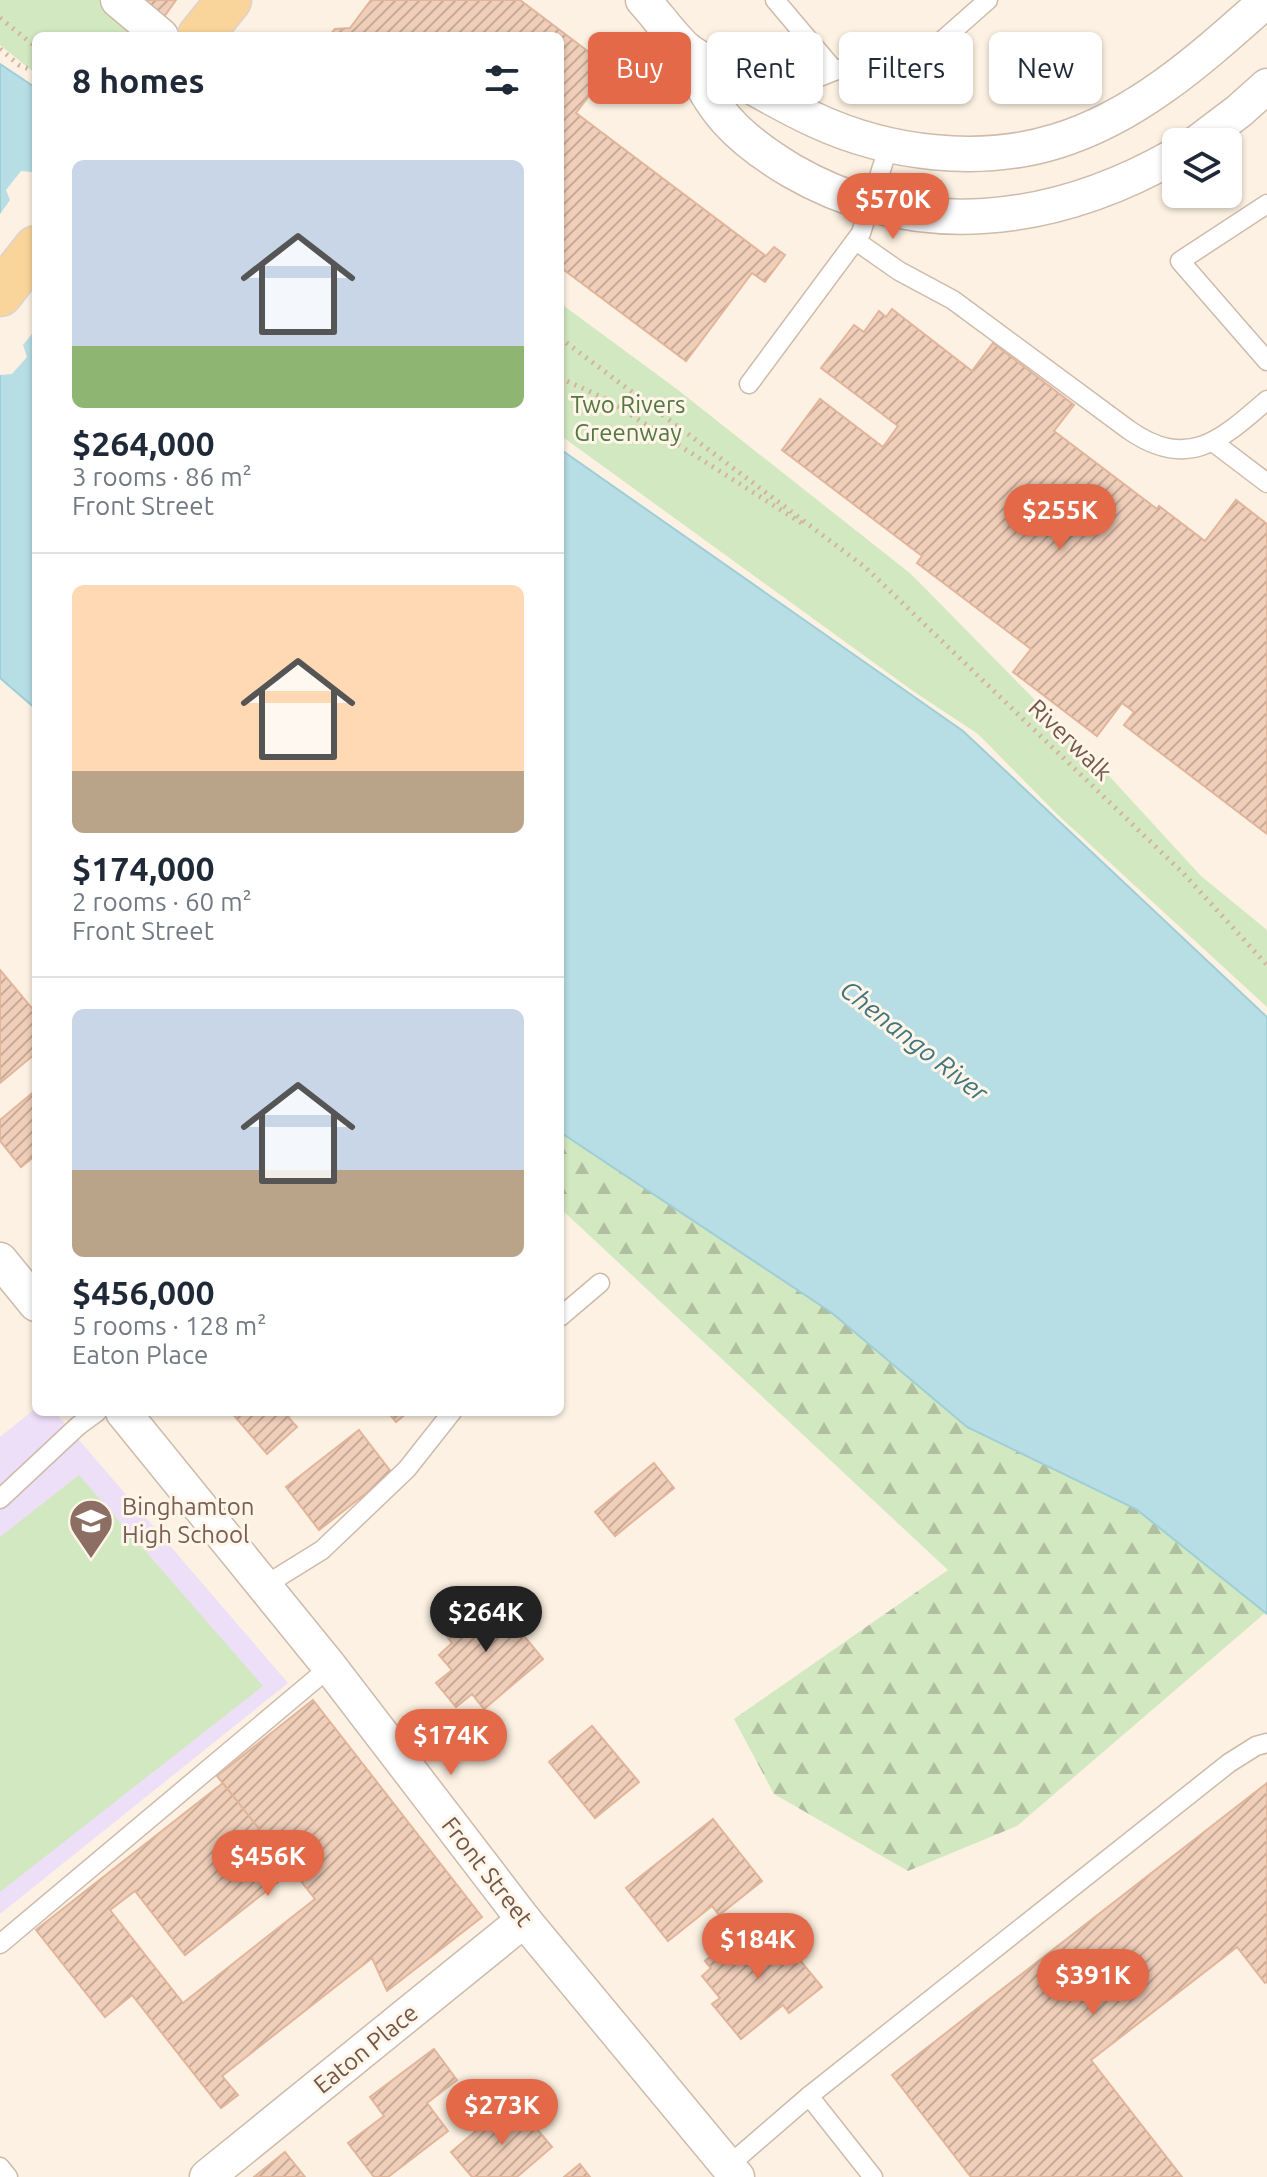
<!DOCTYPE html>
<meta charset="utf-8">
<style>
:root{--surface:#fff;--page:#f6f6f7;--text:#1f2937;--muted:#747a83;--line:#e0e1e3;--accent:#e36949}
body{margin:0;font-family:Ubuntu,sans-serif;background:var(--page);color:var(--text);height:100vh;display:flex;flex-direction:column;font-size:30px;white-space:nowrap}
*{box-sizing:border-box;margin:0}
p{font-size:26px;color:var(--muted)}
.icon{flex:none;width:44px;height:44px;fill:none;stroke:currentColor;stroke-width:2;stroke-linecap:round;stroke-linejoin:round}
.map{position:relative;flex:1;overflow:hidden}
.drawer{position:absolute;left:32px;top:32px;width:532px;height:1384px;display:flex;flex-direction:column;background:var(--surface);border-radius:12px;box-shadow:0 2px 6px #0004}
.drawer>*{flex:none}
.hud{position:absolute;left:588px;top:32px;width:558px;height:72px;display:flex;gap:16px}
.tools{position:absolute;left:1162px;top:128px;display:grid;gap:16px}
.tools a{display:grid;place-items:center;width:80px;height:80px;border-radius:12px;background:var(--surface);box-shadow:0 2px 6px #0004;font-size:40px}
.price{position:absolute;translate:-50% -68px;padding:0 18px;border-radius:28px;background:var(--accent);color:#fff;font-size:26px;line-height:52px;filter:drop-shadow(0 2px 4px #0008)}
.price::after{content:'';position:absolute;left:50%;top:48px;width:24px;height:18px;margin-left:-12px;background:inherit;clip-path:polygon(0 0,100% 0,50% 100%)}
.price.active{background:#222;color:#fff}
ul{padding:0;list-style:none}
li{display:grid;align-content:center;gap:16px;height:424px;padding:0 40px}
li+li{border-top:2px solid var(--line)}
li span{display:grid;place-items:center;height:248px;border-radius:12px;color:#555}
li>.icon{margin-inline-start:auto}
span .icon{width:144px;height:144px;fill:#fffc;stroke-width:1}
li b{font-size:34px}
h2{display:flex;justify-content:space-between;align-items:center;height:96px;padding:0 40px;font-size:34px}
.chip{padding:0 28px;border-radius:12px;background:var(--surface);box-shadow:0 2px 6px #0004;font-size:28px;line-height:72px}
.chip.active{background:var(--accent);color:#fff}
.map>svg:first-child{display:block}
.education{fill:#eedff8}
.forest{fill:url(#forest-firs)}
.green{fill:#d2e8c1}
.water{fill:#b7dee4;stroke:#9eced6;stroke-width:2}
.pier{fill:#fcf1e2}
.building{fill:url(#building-hatch);stroke:#e2b59b;stroke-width:2}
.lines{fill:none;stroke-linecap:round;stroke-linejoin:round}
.lane-casing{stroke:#cebbac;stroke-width:21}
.street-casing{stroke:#cebbac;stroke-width:37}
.primary-casing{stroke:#dad3d0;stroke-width:47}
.path{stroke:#d5b29e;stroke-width:5;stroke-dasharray:2 6;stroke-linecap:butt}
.lane{stroke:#fff;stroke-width:18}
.street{stroke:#fff;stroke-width:34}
.primary{stroke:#f9d59b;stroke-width:44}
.labels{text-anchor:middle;stroke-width:6;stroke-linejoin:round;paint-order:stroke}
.park-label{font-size:24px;fill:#537842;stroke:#fff5e8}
.street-label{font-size:24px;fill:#725749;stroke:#fff5e8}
.education-label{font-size:24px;fill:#785e54;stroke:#fff5e8;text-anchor:start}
.water-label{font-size:26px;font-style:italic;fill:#40757f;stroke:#fff5e8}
</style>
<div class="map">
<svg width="1267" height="2177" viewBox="0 0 1267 2177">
<defs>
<pattern id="forest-firs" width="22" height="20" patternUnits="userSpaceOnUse" patternTransform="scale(2)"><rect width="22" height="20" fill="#d2e8c1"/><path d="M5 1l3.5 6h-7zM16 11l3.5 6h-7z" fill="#afbf9f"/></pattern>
<pattern id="building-hatch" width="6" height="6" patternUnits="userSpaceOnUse" patternTransform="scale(2)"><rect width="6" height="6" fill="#f0cfba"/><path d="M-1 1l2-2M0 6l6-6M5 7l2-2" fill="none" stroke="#c7ab99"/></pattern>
</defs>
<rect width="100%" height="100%" fill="#fcf1e2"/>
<!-- education -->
<polygon class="education" points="36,1408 36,1412 55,1412 288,1683 0,1914 0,1437"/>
<!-- forest -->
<polygon class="forest" points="560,1132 832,1313 967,1427 1136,1509 1265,1613 1017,1826 908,1871 774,1794 734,1719 948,1570 560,1208"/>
<!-- green -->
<g class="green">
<polygon points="0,0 136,0 161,21 187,36 36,36 36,74 0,45"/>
<polygon points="560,303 678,390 911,574 1099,765 1201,876 1267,930 1267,1007 1058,815 978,734 913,691 560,435"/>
<polygon points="79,1475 263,1686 0,1892 0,1537"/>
</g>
<!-- water -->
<g class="water">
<polygon points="0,64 36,88 36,709 0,678"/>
<polygon points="560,449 963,731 1267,1017 1267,1614 1136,1509 967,1427 832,1313 560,1132"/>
</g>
<!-- pier -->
<polygon class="pier" points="36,168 36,329 23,345 27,357 12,374 0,375 0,214 10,200 6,190 21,171 32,172"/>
<!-- building -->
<g class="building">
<polygon points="135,0 176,0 161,21"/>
<polygon points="371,0 520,0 610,68 576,113 766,256 774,247 785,255 765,282 752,273 686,361 560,267 560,36 329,36 335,29 350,28"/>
<polygon points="892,309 972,371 993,343 1074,405 1054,431 1157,509 1159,506 1205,541 1236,500 1267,524 1267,834 1124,725 1134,712 1122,703 1097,736 1013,672 1031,649 917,563 922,556 782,450 820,399 883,447 898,426 821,368 854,325 864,332 879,311 886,317"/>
<polygon points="0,970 36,1013 36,1053 0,1083"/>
<polygon points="36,1090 36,1155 21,1167 0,1141 0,1120"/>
<polygon points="231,1412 294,1412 288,1417 297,1427 267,1454"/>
<polygon points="388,1412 408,1412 396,1422"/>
<polygon points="359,1430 392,1473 319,1530 286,1487"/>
<polygon points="654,1463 674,1488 615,1536 595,1512"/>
<polygon points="496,1591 525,1627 520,1631 543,1659 484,1709 472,1694 456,1707 436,1683 452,1670 439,1655 452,1643 445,1634"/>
<polygon points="313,1700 482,1917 387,1991 372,1958 222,2076 238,2095 221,2108 132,1995 105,2017 36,1930 223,1783 292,1871 185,1955 135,1891 110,1910 183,2003 315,1899 217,1776"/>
<polygon points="592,1726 639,1782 595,1818 549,1762"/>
<polygon points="1267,1783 1267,1982 1265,1983 1237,1947 1091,2060 1182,2177 971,2177 892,2075"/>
<polygon points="713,1819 762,1881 719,1915 712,1906 668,1941 626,1888"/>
<polygon points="773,1927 822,1987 789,2013 783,2005 741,2039 712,2004 720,1998 702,1976 711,1968 705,1961 735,1937 746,1950"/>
<polygon points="434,2049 457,2080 427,2103 448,2131 388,2177 374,2177 348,2143 384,2116 370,2097"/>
<polygon points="504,2107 512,2117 521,2110 552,2147 517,2177 472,2177 451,2152"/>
<polygon points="285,2152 305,2177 254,2177"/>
<polygon points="580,2164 590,2177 564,2177"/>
</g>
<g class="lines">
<!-- lane casing -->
<g class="lane-casing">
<g id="lane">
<polyline points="775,0 835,71"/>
<polyline points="770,97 842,68 928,53 988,0"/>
<polyline points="1267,204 1180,261 1267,361"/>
<path d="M856 241 899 271 953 300 1129 430C1188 471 1221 440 1267 400"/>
<polyline points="749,384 861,233 889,145"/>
<polyline points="1213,442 1267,483"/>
<polyline points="560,1317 600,1283"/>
<polyline points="0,1499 78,1426 97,1412"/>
<polyline points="264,1586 322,1550 407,1469 452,1412"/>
<polyline points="0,1944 330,1667"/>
<polyline points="809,2096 873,2177"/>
<polyline points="728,2166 809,2096 1229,1763 1256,1746 1267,1743"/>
<polyline points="0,2167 8,2177"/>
</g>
</g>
<!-- street casing -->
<g class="street-casing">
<g id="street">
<polyline points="118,0 161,36"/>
<path d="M643 0C657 15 672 37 687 50 704 63 727 72 745 83 768 96 791 109 815 120 888 154 980 165 1057 141 1139 116 1204 56 1267 0"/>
<path d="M687 50C708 109 738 139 792 171 917 243 1055 224 1176 155"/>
<polyline points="1198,142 1239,111 1267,86"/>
<polyline points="0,1260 36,1304"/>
<polyline points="123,1412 330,1667 524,1920 737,2177"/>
<polyline points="207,2177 524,1920"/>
</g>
</g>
<!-- primary casing -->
<g class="primary-casing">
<g id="primary">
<polyline points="200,36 229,0"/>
<polyline points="0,294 36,248"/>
</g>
</g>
<!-- path -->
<g class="path">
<polyline points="0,18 36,47"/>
<polyline points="0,49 19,65 36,72"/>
<polyline points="560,338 865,567 1183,873 1267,965"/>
<polyline points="560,378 606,399 803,524"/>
</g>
<!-- lane -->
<use href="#lane" class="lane"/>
<!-- street -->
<use href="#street" class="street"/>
<!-- primary -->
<use href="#primary" class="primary"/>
</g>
<!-- icons -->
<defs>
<g id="school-pin" transform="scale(2.3)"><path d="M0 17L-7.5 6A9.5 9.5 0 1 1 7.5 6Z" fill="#8d6e63" stroke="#fff5e8"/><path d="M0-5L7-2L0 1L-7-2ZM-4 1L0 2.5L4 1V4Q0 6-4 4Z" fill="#fff"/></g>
</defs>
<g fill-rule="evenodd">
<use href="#school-pin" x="91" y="1521"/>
</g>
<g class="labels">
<!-- park labels -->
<g class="park-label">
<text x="628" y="413">Two Rivers<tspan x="628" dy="28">Greenway</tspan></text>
</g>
<!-- street labels -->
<g class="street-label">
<text transform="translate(1070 740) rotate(44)" y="8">Riverwalk</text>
<text transform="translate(487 1872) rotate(52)" y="8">Front Street</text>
<text transform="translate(366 2049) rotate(-39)" y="8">Eaton Place</text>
</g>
<!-- education labels -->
<g class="education-label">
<text x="122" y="1515">Binghamton<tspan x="122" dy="28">High School</tspan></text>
</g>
<!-- water labels -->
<g class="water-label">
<text transform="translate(914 1041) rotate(38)" y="9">Chenango River</text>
</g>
</g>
</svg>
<div class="tools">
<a><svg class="icon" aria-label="layers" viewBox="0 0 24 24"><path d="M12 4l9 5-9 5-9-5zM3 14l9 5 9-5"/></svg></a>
</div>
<b class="price" style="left:893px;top:241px">$570K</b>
<b class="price" style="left:1060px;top:552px">$255K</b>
<b class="price active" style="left:486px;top:1654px">$264K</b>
<b class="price" style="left:451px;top:1777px">$174K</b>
<b class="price" style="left:268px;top:1898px">$456K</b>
<b class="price" style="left:758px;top:1981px">$184K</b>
<b class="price" style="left:1093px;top:2017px">$391K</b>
<b class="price" style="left:502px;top:2147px">$273K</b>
<div class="hud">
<a class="chip active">Buy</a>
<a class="chip">Rent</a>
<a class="chip">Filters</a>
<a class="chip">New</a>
</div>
<section class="drawer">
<h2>8 homes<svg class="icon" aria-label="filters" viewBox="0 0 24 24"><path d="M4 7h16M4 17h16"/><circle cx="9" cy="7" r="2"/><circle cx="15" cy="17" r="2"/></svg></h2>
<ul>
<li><span style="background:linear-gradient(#c9d6e8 75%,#8fb573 0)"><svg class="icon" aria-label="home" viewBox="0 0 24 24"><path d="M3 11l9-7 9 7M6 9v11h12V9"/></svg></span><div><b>$264,000</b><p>3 rooms · 86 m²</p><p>Front Street</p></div></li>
<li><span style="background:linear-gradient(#ffd9b3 75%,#b9a48a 0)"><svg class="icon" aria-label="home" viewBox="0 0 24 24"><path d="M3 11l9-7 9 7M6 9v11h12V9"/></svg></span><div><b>$174,000</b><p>2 rooms · 60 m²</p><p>Front Street</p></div></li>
<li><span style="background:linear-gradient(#c9d6e8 65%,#b9a48a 0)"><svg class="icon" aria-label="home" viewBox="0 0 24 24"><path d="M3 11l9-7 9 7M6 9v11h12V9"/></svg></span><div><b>$456,000</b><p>5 rooms · 128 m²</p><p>Eaton Place</p></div></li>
</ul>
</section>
</div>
